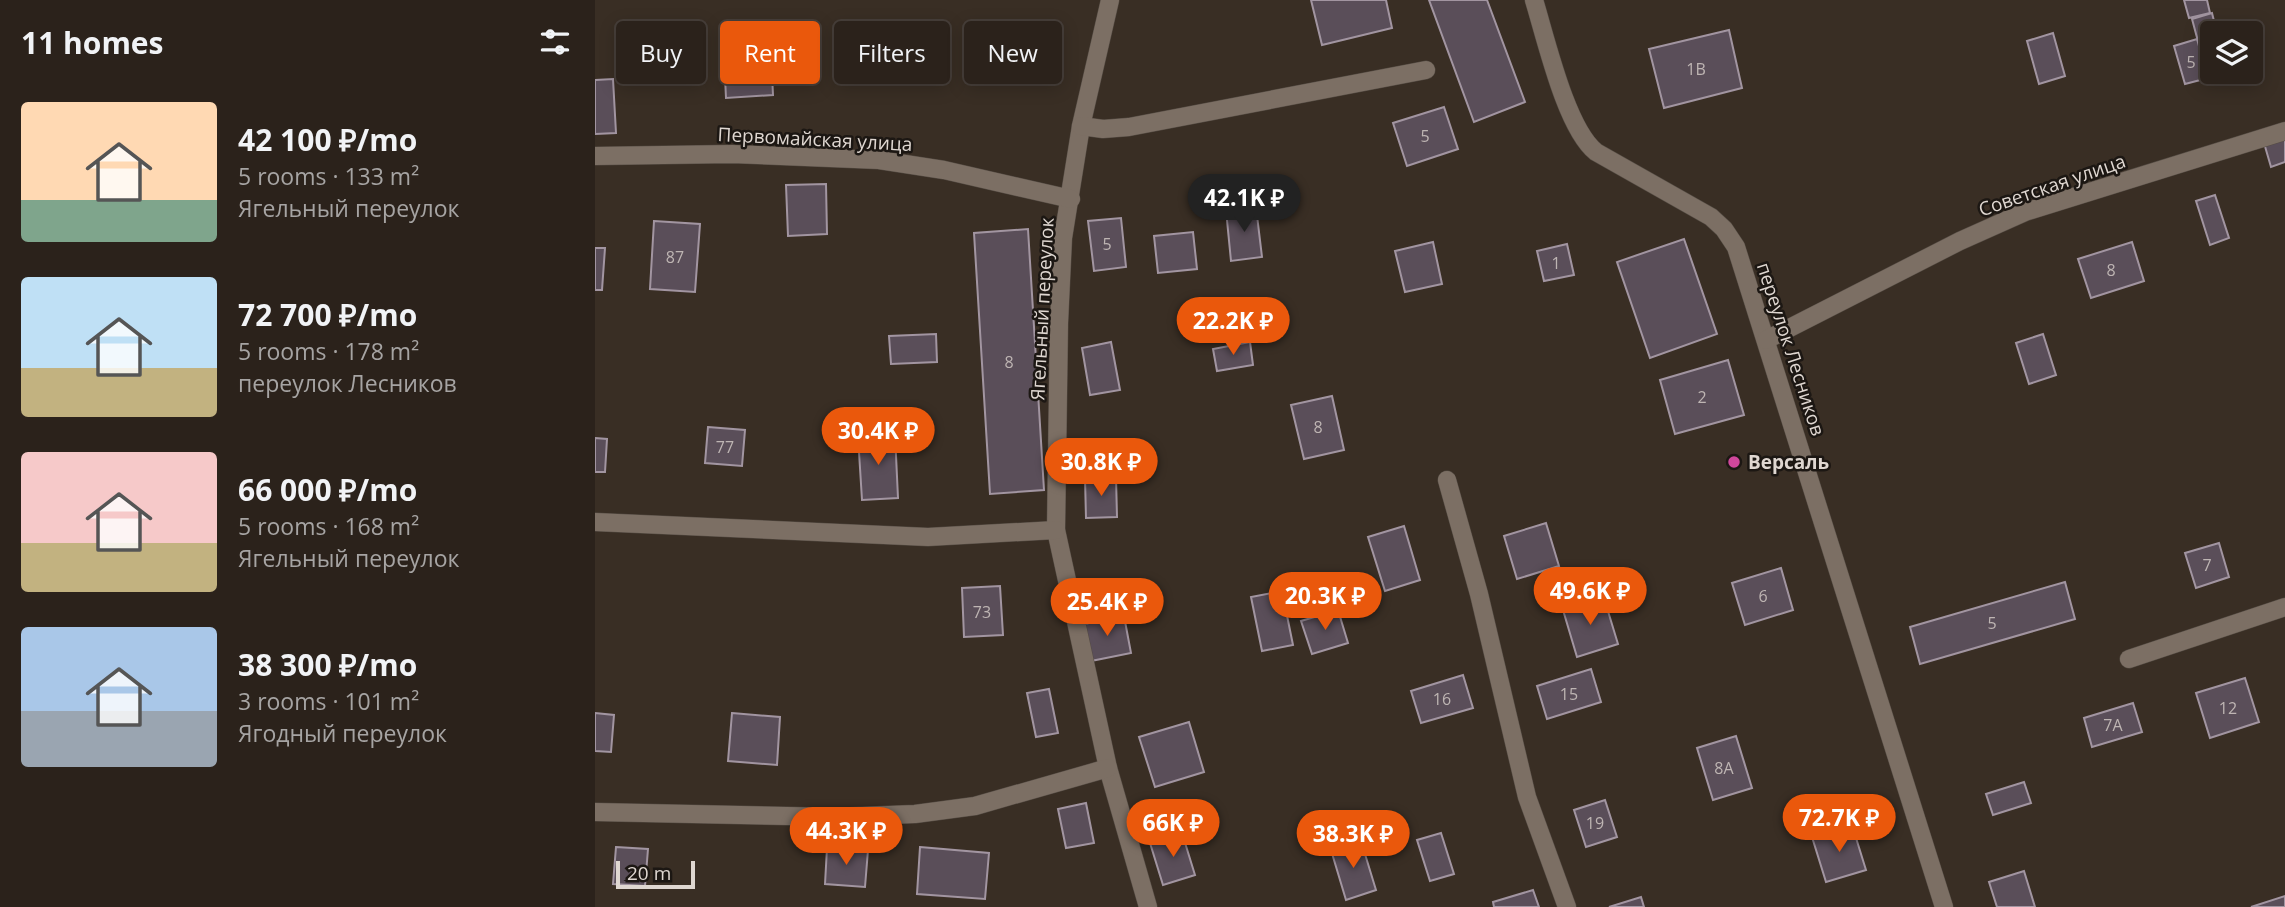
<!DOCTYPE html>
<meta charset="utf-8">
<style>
:root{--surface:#2b221b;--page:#332a24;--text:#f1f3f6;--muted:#a6a4a3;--line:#473f3a;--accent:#ea580c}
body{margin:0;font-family:"Open Sans",sans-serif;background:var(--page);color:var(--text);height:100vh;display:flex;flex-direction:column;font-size:26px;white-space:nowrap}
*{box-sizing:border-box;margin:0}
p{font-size:23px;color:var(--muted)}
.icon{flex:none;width:38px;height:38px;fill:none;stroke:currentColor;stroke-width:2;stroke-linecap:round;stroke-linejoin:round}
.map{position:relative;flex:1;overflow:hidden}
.drawer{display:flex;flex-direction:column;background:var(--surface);width:595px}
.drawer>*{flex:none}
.top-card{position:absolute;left:21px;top:21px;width:665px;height:63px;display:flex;gap:14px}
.buttons{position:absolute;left:1605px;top:21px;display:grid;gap:14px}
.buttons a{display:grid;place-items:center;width:63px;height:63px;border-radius:7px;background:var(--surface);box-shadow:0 4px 18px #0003,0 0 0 2px var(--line);font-size:35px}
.scale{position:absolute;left:21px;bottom:18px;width:79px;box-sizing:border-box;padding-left:7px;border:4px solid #dfd7d1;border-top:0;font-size:19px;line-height:24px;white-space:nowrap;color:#dfd7d1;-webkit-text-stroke:5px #1c1713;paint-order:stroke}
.price{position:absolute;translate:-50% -60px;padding:0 16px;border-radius:24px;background:var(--accent);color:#fff;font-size:23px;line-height:46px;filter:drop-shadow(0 2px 4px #0008)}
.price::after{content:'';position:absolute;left:50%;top:42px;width:21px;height:16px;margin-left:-10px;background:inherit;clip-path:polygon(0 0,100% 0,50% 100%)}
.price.on{background:#222;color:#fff}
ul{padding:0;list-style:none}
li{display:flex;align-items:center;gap:21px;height:175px;padding:0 21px}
li span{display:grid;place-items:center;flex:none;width:196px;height:140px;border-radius:7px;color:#555}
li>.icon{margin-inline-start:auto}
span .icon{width:84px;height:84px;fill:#fffc;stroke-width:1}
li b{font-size:30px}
h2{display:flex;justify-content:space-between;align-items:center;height:84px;padding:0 21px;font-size:30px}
.pill{padding:0 24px;border-radius:7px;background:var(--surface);box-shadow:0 4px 18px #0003,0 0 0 2px var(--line);font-size:24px;line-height:63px}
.pill.on{background:var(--accent);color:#fff}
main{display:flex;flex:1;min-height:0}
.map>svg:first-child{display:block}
.building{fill:#5a4e59;stroke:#a295a1;stroke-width:2}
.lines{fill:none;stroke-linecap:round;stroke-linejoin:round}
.minor-casing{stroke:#554c44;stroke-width:19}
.minor{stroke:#7c6f64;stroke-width:18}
.hotel-dot{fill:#d1479c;stroke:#1c1713;stroke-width:2.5}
.labels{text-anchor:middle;stroke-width:5;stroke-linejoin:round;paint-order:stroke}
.number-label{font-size:16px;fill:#beb5b3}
.street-label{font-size:19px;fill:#dfd7d1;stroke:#1c1713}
.poi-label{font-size:19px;font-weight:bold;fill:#dfd7d1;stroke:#1c1713;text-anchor:start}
</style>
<main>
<section class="drawer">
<h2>11 homes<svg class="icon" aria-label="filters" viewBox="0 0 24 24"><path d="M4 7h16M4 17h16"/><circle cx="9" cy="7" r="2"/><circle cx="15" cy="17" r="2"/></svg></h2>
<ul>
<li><span style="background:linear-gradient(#ffd9b3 70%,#7fa58c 0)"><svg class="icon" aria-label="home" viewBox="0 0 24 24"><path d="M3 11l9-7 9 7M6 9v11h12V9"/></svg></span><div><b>42 100 ₽/mo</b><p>5 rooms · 133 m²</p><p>Ягельный переулок</p></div></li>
<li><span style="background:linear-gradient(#bfe0f5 65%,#c2b280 0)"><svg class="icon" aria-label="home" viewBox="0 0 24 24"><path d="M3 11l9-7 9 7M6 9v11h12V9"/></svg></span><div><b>72 700 ₽/mo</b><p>5 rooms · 178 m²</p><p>переулок Лесников</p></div></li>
<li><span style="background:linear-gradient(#f6c9c9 65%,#c2b280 0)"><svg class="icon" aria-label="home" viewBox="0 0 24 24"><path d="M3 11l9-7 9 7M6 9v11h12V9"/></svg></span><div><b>66 000 ₽/mo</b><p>5 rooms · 168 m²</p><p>Ягельный переулок</p></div></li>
<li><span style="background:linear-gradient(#a9c7e8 60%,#9aa5b1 0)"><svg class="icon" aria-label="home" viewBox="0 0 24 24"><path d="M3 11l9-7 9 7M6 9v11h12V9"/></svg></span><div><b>38 300 ₽/mo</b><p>3 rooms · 101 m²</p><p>Ягодный переулок</p></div></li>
</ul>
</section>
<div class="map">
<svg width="1690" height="907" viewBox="0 0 1690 907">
<rect width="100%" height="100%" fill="#392e24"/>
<!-- building -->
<g class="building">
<polygon points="716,0 791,0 797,28 727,45"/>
<polygon points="834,0 892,0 930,102 879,122"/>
<polygon points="1589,0 1612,0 1615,13 1594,18"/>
<polygon points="1617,13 1622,33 1617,33 1617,42 1604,45 1597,19"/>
<polygon points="1134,30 1147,88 1069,108 1054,49"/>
<polygon points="175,32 178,95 131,98 128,35"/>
<polygon points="1458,33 1470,76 1444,84 1432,41"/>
<polygon points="1602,39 1613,78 1590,84 1579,46"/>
<polygon points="18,79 21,133 0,134 0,80"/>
<polygon points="849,107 863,149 812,166 798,123"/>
<polygon points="1690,136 1690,162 1676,167 1669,143"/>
<polygon points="231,184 232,234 193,236 191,185"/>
<polygon points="1620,195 1634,238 1615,245 1601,201"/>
<polygon points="661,207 667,257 636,261 631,210"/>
<polygon points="526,218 531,267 499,271 493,221"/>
<polygon points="59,221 105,224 100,292 55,289"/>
<polygon points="433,229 449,490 395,494 379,233"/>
<polygon points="598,232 602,269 563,273 559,236"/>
<polygon points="1089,239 1122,334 1055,358 1022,262"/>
<polygon points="838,242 847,284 810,292 800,251"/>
<polygon points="1537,242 1549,281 1496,298 1483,259"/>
<polygon points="972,244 979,275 949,281 942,251"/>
<polygon points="0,248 10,248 7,290 0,290"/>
<polygon points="341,334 342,362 296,364 294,336"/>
<polygon points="1448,334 1461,375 1434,384 1421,343"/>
<polygon points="516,342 525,390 495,395 487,348"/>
<polygon points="655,342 658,365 622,371 618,349"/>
<polygon points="1133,360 1149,415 1080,434 1065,380"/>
<polygon points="737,396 749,450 709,459 696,405"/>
<polygon points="113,427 150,430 147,466 110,463"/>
<polygon points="300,434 303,498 267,500 263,436"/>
<polygon points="0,438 12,439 10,472 0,472"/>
<polygon points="521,477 522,517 491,518 490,478"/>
<polygon points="951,523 964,566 922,579 909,536"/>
<polygon points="809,526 825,580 790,591 773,537"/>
<polygon points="1624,543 1634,577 1601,588 1590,553"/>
<polygon points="1186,568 1198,610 1150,625 1137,583"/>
<polygon points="1470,582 1480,619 1325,664 1315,627"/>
<polygon points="405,586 408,635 369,637 367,588"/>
<polygon points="687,591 698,645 667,651 656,597"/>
<polygon points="1009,598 1023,644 982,657 968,610"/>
<polygon points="743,610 753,643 717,654 706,621"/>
<polygon points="529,616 536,653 496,661 489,624"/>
<polygon points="996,669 1006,702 952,719 942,686"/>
<polygon points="868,675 878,708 826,723 816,691"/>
<polygon points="1650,678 1664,722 1615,738 1601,693"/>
<polygon points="454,689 463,733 441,737 432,693"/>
<polygon points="1538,703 1547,732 1497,747 1489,718"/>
<polygon points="0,713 19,715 16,752 0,751"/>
<polygon points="137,713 185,717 182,765 133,761"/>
<polygon points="594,722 609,772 560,787 544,737"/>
<polygon points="1141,736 1157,788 1118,800 1102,748"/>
<polygon points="1429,782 1436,803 1398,815 1391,794"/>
<polygon points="1010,800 1022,837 991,847 979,810"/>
<polygon points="491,803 499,843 471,848 463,809"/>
<polygon points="1257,825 1271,870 1231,882 1217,837"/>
<polygon points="587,833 600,875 568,885 555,843"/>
<polygon points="846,833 859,874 835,881 822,840"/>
<polygon points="766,841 781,890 751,900 736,850"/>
<polygon points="21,847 53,849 50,886 18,884"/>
<polygon points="325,847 394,853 390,899 322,894"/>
<polygon points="232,848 273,850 270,887 230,884"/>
<polygon points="1429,871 1440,907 1402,907 1394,882"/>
<polygon points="938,890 944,907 899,907 898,902"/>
<polygon points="1690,896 1690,907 1656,907"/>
<polygon points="1046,897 1049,907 1014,907"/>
</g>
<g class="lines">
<!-- minor casing -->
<g class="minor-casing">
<g id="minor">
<polyline points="515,0 486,126 468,238 464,323 461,530 513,768 553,907"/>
<path d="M939 0C951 39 971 128 1001 152L1116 217 1129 229 1141 247 1349 907"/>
<polyline points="486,126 508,129 534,127 831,70"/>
<polyline points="0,156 137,154 284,160 349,170 476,199"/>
<polyline points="1171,340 1365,241 1430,212 1690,131"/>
<polyline points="852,480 884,594 932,797 972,907"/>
<polyline points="0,522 333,537 461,530"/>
<polyline points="1534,659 1690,607"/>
<polyline points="0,812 241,817 320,814 380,806 513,768"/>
</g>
</g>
<!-- minor -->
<use href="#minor" class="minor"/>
</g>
<!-- markers -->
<circle class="hotel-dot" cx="1139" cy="462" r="7"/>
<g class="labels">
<!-- number labels -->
<g class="number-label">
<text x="1596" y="68">5</text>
<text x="1101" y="75">1В</text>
<text x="830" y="142">5</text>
<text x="512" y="250">5</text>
<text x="80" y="263">87</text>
<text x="961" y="269">1</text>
<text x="1516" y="276">8</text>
<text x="414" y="368">8</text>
<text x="1107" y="403">2</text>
<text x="723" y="433">8</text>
<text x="130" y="453">77</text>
<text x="1612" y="571">7</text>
<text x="1168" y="602">6</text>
<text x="387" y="618">73</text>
<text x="1397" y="629">5</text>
<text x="974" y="700">15</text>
<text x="847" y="705">16</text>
<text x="1633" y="714">12</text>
<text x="1518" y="731">7А</text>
<text x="1129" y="774">8А</text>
<text x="1000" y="829">19</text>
</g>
<!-- street labels -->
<g class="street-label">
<text transform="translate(220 139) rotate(3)" y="7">Первомайская улица</text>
<text transform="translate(1457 185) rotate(-19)" y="7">Советская улица</text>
<text transform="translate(447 309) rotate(-87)" y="7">Ягельный переулок</text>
<text transform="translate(1196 349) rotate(72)" y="7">переулок Лесников</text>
</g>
<!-- poi labels -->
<g class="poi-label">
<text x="1153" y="469">Версаль</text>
</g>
</g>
</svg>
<div class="buttons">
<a><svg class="icon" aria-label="layers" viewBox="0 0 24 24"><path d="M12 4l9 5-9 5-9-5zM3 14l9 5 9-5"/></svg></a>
</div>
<div class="scale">20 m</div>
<b class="price on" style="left:649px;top:234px">42.1K ₽</b>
<b class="price" style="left:638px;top:357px">22.2K ₽</b>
<b class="price" style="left:283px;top:467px">30.4K ₽</b>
<b class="price" style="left:506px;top:498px">30.8K ₽</b>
<b class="price" style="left:995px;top:627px">49.6K ₽</b>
<b class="price" style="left:730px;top:632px">20.3K ₽</b>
<b class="price" style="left:512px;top:638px">25.4K ₽</b>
<b class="price" style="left:1244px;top:854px">72.7K ₽</b>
<b class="price" style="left:578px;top:859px">66K ₽</b>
<b class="price" style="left:251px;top:867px">44.3K ₽</b>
<b class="price" style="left:758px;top:870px">38.3K ₽</b>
<div class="top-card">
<a class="pill">Buy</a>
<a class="pill on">Rent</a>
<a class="pill">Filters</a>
<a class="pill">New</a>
</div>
</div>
</main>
